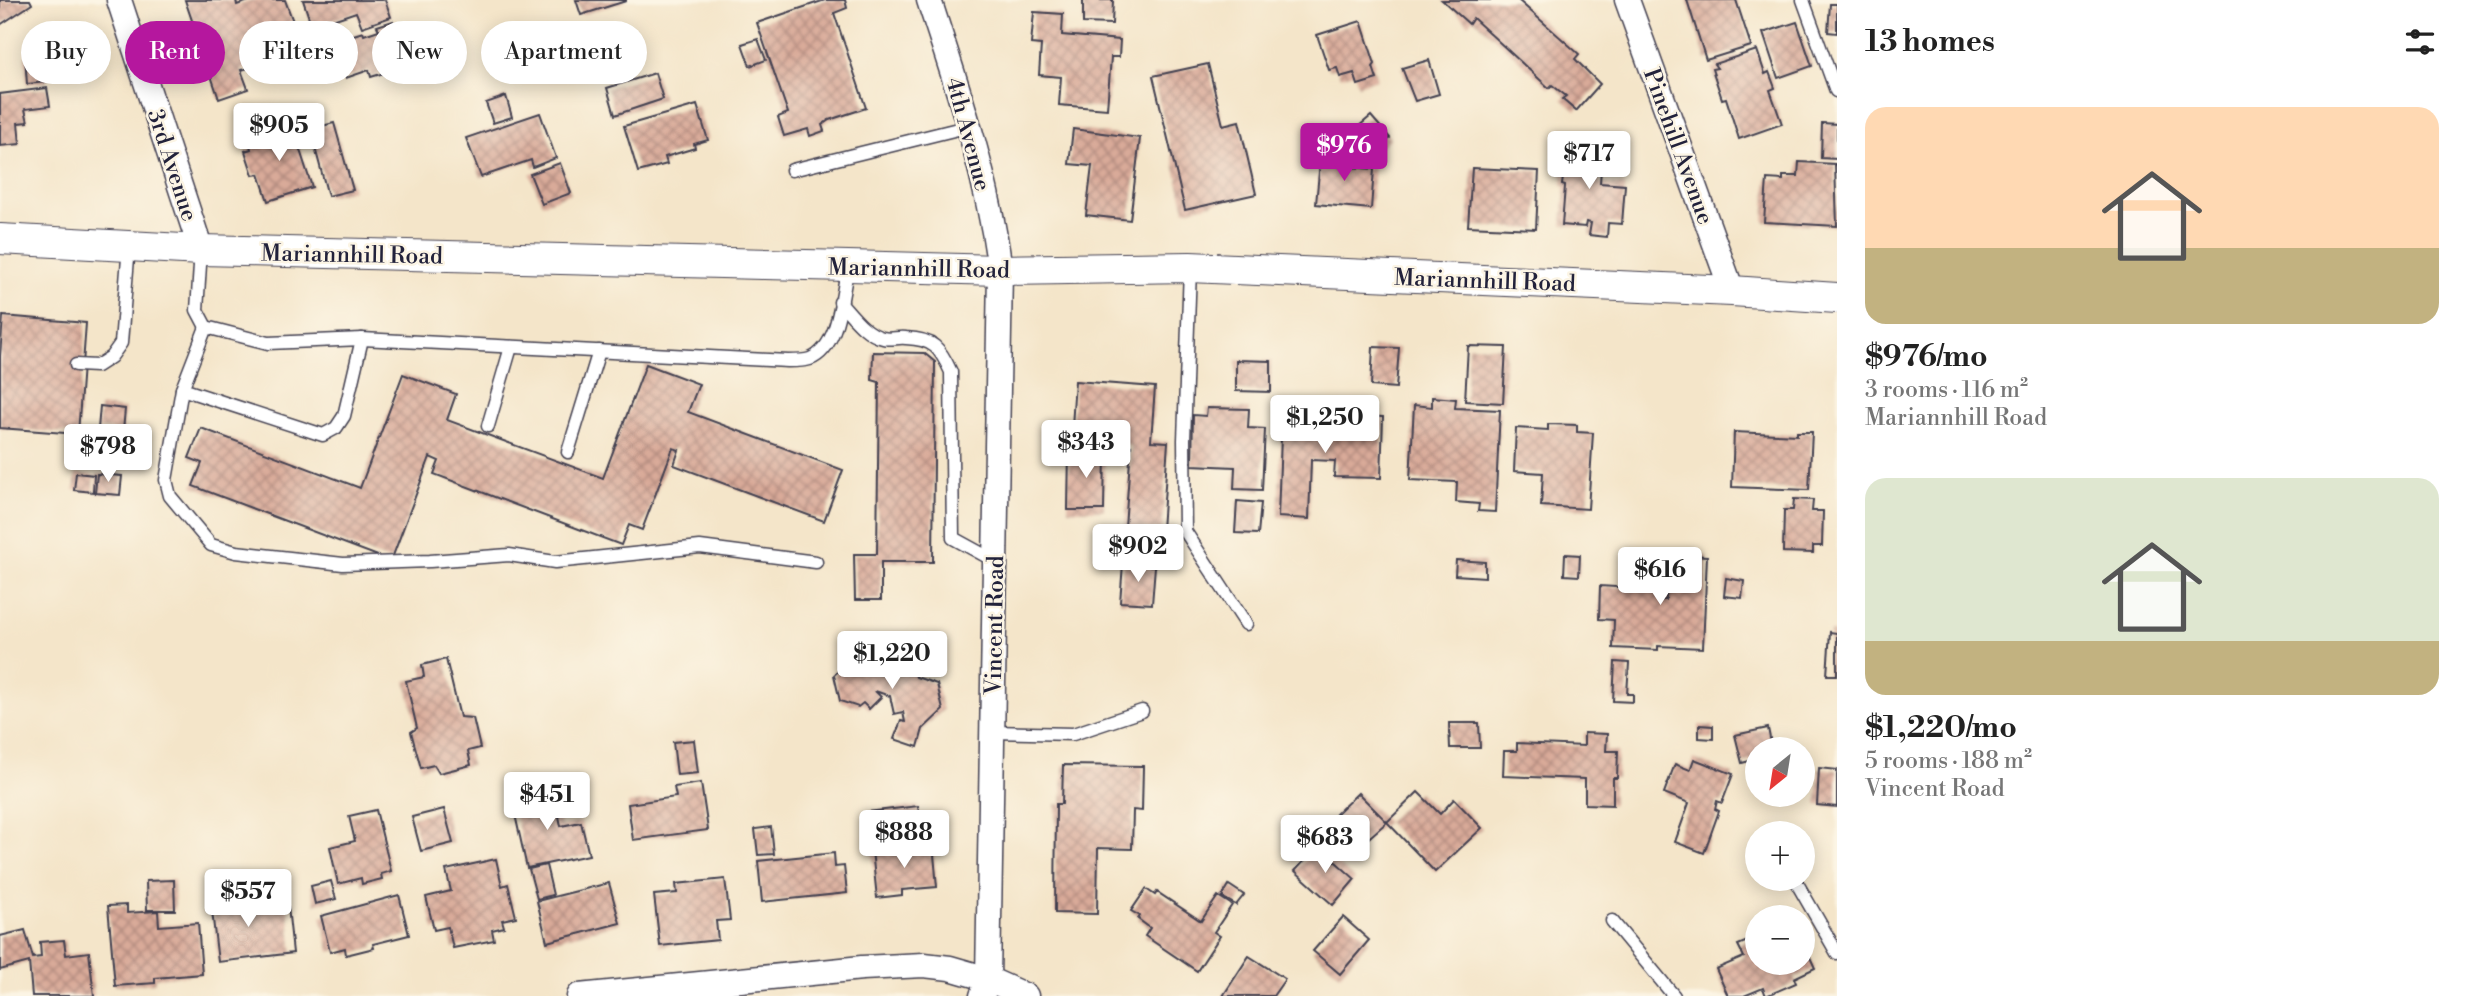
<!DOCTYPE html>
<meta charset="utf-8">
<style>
:root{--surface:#fff;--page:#f6f6f6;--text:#222;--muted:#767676;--accent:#b5179e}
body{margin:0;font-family:"Libre Bodoni",serif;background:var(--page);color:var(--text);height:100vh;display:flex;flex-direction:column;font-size:26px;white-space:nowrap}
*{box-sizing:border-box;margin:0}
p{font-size:23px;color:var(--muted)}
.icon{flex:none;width:38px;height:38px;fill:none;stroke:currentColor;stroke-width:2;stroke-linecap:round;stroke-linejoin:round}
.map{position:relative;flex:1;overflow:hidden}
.sheet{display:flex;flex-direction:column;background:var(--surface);width:630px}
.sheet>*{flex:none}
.banner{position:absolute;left:21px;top:21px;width:665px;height:63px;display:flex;gap:14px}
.needle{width:46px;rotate:210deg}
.fabs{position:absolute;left:1745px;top:737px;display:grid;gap:14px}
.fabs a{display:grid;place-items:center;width:70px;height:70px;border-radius:50%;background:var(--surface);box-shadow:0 4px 18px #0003;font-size:35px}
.price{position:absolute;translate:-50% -60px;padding:0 16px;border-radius:7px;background:#fff;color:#222;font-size:23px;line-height:46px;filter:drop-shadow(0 2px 4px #0008)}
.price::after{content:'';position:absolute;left:50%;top:42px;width:21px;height:16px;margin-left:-10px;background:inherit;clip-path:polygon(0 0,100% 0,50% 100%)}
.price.on{background:var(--accent);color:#fff}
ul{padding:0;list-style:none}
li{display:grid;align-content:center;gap:14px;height:371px;padding:0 28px}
li span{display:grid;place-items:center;height:217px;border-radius:21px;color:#555}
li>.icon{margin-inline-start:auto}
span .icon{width:126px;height:126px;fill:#fffc;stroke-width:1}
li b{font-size:30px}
h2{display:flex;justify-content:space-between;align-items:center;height:84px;padding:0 28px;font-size:30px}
.tag{padding:0 24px;border-radius:32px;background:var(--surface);box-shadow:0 4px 18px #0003;font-size:24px;line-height:63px}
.tag.on{background:var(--accent);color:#fff}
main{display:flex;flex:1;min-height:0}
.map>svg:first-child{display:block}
.building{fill:url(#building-cross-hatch)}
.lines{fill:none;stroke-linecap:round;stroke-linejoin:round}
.service-casing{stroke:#423f50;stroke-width:15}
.minor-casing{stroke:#423f50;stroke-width:27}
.tertiary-casing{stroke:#423f50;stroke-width:32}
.service{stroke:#fff;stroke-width:12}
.minor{stroke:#fff;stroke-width:24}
.tertiary{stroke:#fff;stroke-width:30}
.labels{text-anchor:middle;stroke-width:5;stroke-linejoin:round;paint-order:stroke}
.street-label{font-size:23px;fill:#22223b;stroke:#fcf5e5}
</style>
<main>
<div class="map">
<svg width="1837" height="996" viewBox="0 0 1837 996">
<defs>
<pattern id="building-cross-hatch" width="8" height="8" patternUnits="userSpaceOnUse" patternTransform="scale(1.75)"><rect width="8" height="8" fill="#d9aa99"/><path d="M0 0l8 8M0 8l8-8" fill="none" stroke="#b08a7e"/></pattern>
</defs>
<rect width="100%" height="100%" fill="#fcf5e5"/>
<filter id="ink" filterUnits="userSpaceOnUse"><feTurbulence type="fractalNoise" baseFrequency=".0143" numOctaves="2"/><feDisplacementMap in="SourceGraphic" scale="14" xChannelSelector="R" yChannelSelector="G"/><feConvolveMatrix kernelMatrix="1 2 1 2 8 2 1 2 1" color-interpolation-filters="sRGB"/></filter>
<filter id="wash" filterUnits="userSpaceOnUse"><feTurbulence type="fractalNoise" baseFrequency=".00686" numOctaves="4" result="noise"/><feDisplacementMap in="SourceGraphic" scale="28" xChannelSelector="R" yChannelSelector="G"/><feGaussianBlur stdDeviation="1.57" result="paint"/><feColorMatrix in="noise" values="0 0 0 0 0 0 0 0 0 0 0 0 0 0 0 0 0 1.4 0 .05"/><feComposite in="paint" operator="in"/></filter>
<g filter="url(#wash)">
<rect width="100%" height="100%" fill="#f4e5c9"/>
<g id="blocks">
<!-- building -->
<g class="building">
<polygon points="0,0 30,0 32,4 0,25"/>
<polygon points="185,0 236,0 237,5 252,0 285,0 295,27 275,34 279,47 252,56 249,68 241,70 248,89 219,99"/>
<polygon points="303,0 385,0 391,17 362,27 356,12 312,27"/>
<polygon points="576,0 626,0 626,1 581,15"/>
<polygon points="825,0 845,0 847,8 834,13 866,108 829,120 822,125 824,131 810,136 808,129 784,136 778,117 788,113 757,23"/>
<polygon points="1083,0 1113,0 1112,24 1083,23"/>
<polygon points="1442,0 1518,0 1579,54 1575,59 1600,84 1576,111 1562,99 1566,96 1552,85 1549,88 1473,18 1469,24"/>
<polygon points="1687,0 1736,0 1751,46 1706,60"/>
<polygon points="1830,4 1837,4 1837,33 1828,32"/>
<polygon points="1034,12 1063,14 1062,35 1120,40 1119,57 1111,57 1107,109 1059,105 1061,77 1039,75 1041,45 1031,44"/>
<polygon points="393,21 401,46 390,50 397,69 371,77 369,70 346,78 342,64 326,69 319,46 363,32 364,35 379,30 377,26"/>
<polygon points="1361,21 1375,64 1373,67 1377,79 1358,85 1354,73 1340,77 1337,68 1329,70 1317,35"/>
<polygon points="1797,22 1812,66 1778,78 1763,33"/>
<polygon points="758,39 766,60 750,66 742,44"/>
<polygon points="1757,50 1765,74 1769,72 1775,88 1770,90 1782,124 1739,139 1726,98 1722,99 1712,69 1717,68 1714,64"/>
<polygon points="45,55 47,82 27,84 25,56"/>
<polygon points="1429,60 1439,94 1415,101 1402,68"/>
<polygon points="1208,64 1223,125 1239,121 1256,194 1185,210 1153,76"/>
<polygon points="655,73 663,99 615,115 607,88"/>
<polygon points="47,88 50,106 25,109 28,122 18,123 20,144 0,146 0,94"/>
<polygon points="506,96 512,117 493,123 486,103"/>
<polygon points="697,105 708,140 694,144 695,148 665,157 667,164 638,172 624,126"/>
<polygon points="540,113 556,158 533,167 531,160 481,177 466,138"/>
<polygon points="1371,116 1390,138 1366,160 1346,137"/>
<polygon points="334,123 353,190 328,196 310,129"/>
<polygon points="1822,123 1837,124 1837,159 1821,158"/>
<polygon points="298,126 304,146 299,147 312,187 268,201 259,174 253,175 245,151 251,149 249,141"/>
<polygon points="1073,129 1140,138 1130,220 1086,215 1092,166 1069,164"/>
<polygon points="1568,138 1596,141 1595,155 1602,155 1600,183 1625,185 1622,224 1608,223 1607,237 1589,235 1591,223 1586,222 1585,227 1562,225 1565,186 1562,185"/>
<polygon points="1321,151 1341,152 1340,166 1374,169 1371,209 1316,204"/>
<polygon points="1799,162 1835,164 1837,226 1764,222 1767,179 1783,180 1783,176 1798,176"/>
<polygon points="560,163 571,193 542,204 530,174"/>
<polygon points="1472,168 1539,171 1536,229 1468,226"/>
<polygon points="3,316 86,323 78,434 0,428 0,356"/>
<polygon points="1468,346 1506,347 1503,403 1465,401"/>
<polygon points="1373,347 1399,348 1396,388 1371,386"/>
<polygon points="873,352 924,353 935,362 933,562 881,562 881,600 855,600 854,554 877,554 879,382 872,380"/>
<polygon points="1236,360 1271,361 1271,392 1236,391"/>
<polygon points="646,364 699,384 688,412 843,470 824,521 674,465 679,450 673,448 642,530 629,525 621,545 434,474 439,461 430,457 391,561 193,486 202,463 189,458 201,428 360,488 403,374 456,394 447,420 603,478"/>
<polygon points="1075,381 1155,387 1151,441 1168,442 1162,530 1125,527 1131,446 1071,442"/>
<polygon points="1432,397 1456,399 1455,408 1500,410 1495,512 1478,511 1479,504 1456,502 1457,482 1410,480 1414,405 1432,407"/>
<polygon points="100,406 125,409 123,431 98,429"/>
<polygon points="1207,408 1249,409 1248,428 1265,429 1262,490 1234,489 1235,467 1192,465 1193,415 1206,416"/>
<polygon points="1282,410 1298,410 1298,419 1339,421 1339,415 1383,417 1381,478 1334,477 1335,461 1311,460 1309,519 1278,517"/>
<polygon points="1548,424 1577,425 1577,432 1593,433 1588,509 1541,506 1543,473 1514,471 1516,428 1548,430"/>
<polygon points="1734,432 1797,435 1797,432 1812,432 1809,490 1732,487"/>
<polygon points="1069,449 1105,450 1104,510 1068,510"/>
<polygon points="76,473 94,475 93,492 74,490"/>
<polygon points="97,474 122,476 120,495 95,493"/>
<polygon points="1794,499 1813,500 1812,511 1823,511 1822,546 1813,546 1813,553 1783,552 1784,510 1793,510"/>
<polygon points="1237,501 1261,503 1258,534 1235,533"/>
<polygon points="1565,554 1580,555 1579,576 1564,575"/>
<polygon points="1668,554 1707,556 1703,648 1658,646 1658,650 1613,648 1614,620 1599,619 1600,586 1632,588 1634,578 1640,571 1653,573 1658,576 1660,587 1662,586 1661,600 1666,600"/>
<polygon points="1456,560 1485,562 1485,577 1455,575"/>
<polygon points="1123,564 1155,566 1152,604 1120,602"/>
<polygon points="1726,578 1744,581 1742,598 1724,596"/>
<polygon points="1830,632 1837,633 1837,675 1827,675"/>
<polygon points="894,649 911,654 916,677 937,684 943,710 923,729 918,747 894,739 901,721 905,722 903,712 894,714 890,696 875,691 881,697 869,709 863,703 858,707 840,701 834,675 854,657 875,664"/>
<polygon points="446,659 460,717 473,718 480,748 468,751 471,765 439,773 434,765 421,768 411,732 417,728 406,681 424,677 422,665"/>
<polygon points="1615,662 1629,663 1627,694 1633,694 1633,702 1613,701"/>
<polygon points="1449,723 1479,723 1480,748 1450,748"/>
<polygon points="1699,725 1713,726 1713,739 1699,738"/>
<polygon points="1768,728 1772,749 1757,749 1757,759 1742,763 1735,735"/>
<polygon points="1584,733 1607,734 1606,751 1618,751 1617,778 1613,778 1613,805 1585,804 1585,779 1503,776 1504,751 1517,751 1517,743 1584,746"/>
<polygon points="694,740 698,773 677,775 673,742"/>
<polygon points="1694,759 1733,774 1722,803 1717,801 1715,809 1719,811 1704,853 1675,842 1689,803 1664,793 1675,764 1690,770"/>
<polygon points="1063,765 1143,766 1142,811 1133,810 1132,849 1098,848 1097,914 1055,913 1056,804 1062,804"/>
<polygon points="1819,768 1837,770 1837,807 1817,805"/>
<polygon points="701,783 708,830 633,840 628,804 676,797 674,787"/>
<polygon points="554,792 561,826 581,822 589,855 527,868 512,801"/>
<polygon points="1418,792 1440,814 1454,799 1482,828 1435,872 1387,822"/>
<polygon points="1358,793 1387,822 1347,857 1331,841 1348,826 1336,814"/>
<polygon points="918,806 922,837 871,843 868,812"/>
<polygon points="444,809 453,843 421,851 412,817"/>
<polygon points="376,810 391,871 381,874 382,879 362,884 361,878 338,884 330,847 355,841 349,816"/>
<polygon points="771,827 774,854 758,855 755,829"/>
<polygon points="933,844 937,887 902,890 902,895 877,898 872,850"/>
<polygon points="1318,846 1355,879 1333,905 1295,871"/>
<polygon points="834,853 835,867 844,866 847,893 762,902 758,861"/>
<polygon points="496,859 502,886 508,884 516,917 502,920 504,927 492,930 494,940 453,948 448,927 434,930 426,897 451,891 446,870"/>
<polygon points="546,865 553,895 537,899 529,869"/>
<polygon points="725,879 730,920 716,921 718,940 660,946 654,895 677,893 676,884"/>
<polygon points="174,880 175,910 147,910 146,881"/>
<polygon points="331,881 336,899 315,904 311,886"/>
<polygon points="232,883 235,914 288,907 293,953 218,962 209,885"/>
<polygon points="609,883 620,923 547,942 537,901"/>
<polygon points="1229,885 1244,895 1236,905 1222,897"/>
<polygon points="1146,889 1155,895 1157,892 1201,921 1218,896 1232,905 1214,932 1220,936 1197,971 1145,936 1150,928 1138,919 1140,916 1131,911"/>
<polygon points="399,895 409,935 373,944 374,948 346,955 345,948 330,952 321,916"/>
<polygon points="127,905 127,913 158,911 159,926 198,923 202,974 155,978 155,983 115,986 108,906"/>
<polygon points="1343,917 1369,940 1340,974 1313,951"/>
<polygon points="25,930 33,958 41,957 40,942 64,940 66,955 89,952 94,996 32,996 29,962 0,970 0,936"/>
<polygon points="1757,937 1757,962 1802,962 1802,940 1815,968 1794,978 1796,983 1766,996 1763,988 1744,996 1728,996 1716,969 1744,957 1738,945"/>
<polygon points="1249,956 1285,979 1273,996 1223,996"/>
</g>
</g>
</g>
<g filter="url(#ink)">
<use href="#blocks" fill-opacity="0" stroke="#423f50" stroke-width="2"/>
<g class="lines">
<!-- service casing -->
<g class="service-casing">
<g id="service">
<polyline points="1803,0 1836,91"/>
<polyline points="792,170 970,126"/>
<path d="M201 250 197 310 206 327 268 343 362 339 788 361C795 361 804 361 810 359 840 347 841 295 848 267"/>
<polyline points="1190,268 1184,440 1185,531 1246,624"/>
<path d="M840 302C852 315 865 334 883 338 890 340 898 337 906 338 934 339 940 348 951 372L953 538 995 561"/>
<polyline points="206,327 182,389 166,480 170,496 211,545 236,552 343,564 430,561 509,555 555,562 700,547 816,562"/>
<polyline points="76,365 97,366 111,357 121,343 129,246"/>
<polyline points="182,389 323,435 336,428 344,416 362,339"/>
<polyline points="488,426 511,347"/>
<polyline points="568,452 599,351"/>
<polyline points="992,732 1073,734 1142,711"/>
<polyline points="1794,878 1837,953"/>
<polyline points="1612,921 1674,996"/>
</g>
</g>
<!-- minor casing -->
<g class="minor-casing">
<g id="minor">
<polyline points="119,0 201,250"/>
<path d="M929 0C958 89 988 177 1000 270L988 979 982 996"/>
<polyline points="1627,0 1732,291"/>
<polyline points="579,996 862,968 924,965 950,968 988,979 1026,996"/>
</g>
</g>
<!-- tertiary casing -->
<g class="tertiary-casing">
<polyline id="tertiary" points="0,239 201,250 848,266 1000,270 1190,267 1732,291 1837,298"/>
</g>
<!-- service -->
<use href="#service" class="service"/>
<!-- minor -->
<use href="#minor" class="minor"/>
<!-- tertiary -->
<use href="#tertiary" class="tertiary"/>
</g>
</g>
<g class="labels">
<!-- street labels -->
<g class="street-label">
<text transform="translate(969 134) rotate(75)" y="8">4th Avenue</text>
<text transform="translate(1679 146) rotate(70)" y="8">Pinehill Avenue</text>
<text transform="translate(173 165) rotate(72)" y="8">3rd Avenue</text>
<text transform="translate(352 254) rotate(1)" y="8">Mariannhill Road</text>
<text transform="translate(919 268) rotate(1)" y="8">Mariannhill Road</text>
<text transform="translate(1485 280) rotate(2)" y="8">Mariannhill Road</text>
<text transform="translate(994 625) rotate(-89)" y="8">Vincent Road</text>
</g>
</g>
</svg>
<div class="fabs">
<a><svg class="needle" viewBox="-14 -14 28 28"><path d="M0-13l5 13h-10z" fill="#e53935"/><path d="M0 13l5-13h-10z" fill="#767676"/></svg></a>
<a>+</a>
<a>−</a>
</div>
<b class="price" style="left:279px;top:163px">$905</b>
<b class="price on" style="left:1344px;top:183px">$976</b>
<b class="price" style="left:1589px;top:191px">$717</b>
<b class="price" style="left:1325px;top:455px">$1,250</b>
<b class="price" style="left:1086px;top:480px">$343</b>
<b class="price" style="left:108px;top:484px">$798</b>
<b class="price" style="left:1138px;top:584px">$902</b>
<b class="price" style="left:1660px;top:607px">$616</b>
<b class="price" style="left:892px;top:691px">$1,220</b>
<b class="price" style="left:547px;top:832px">$451</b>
<b class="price" style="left:904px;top:870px">$888</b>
<b class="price" style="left:1325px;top:875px">$683</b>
<b class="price" style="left:248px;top:929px">$557</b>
<div class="banner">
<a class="tag">Buy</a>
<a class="tag on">Rent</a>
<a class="tag">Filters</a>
<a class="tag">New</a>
<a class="tag">Apartment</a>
</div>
</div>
<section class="sheet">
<h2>13 homes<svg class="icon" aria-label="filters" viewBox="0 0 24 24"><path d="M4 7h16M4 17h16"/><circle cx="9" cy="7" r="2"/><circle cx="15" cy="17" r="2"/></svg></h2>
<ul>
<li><span style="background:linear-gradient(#ffd9b3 65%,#c2b280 0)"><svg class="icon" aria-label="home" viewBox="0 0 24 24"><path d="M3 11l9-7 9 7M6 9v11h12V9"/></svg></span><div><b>$976/mo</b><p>3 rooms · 116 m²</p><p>Mariannhill Road</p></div></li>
<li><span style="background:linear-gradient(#dfe7d0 75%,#c2b280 0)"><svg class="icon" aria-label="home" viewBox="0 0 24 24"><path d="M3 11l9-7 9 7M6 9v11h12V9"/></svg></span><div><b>$1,220/mo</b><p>5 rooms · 188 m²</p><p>Vincent Road</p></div></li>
</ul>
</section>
</main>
